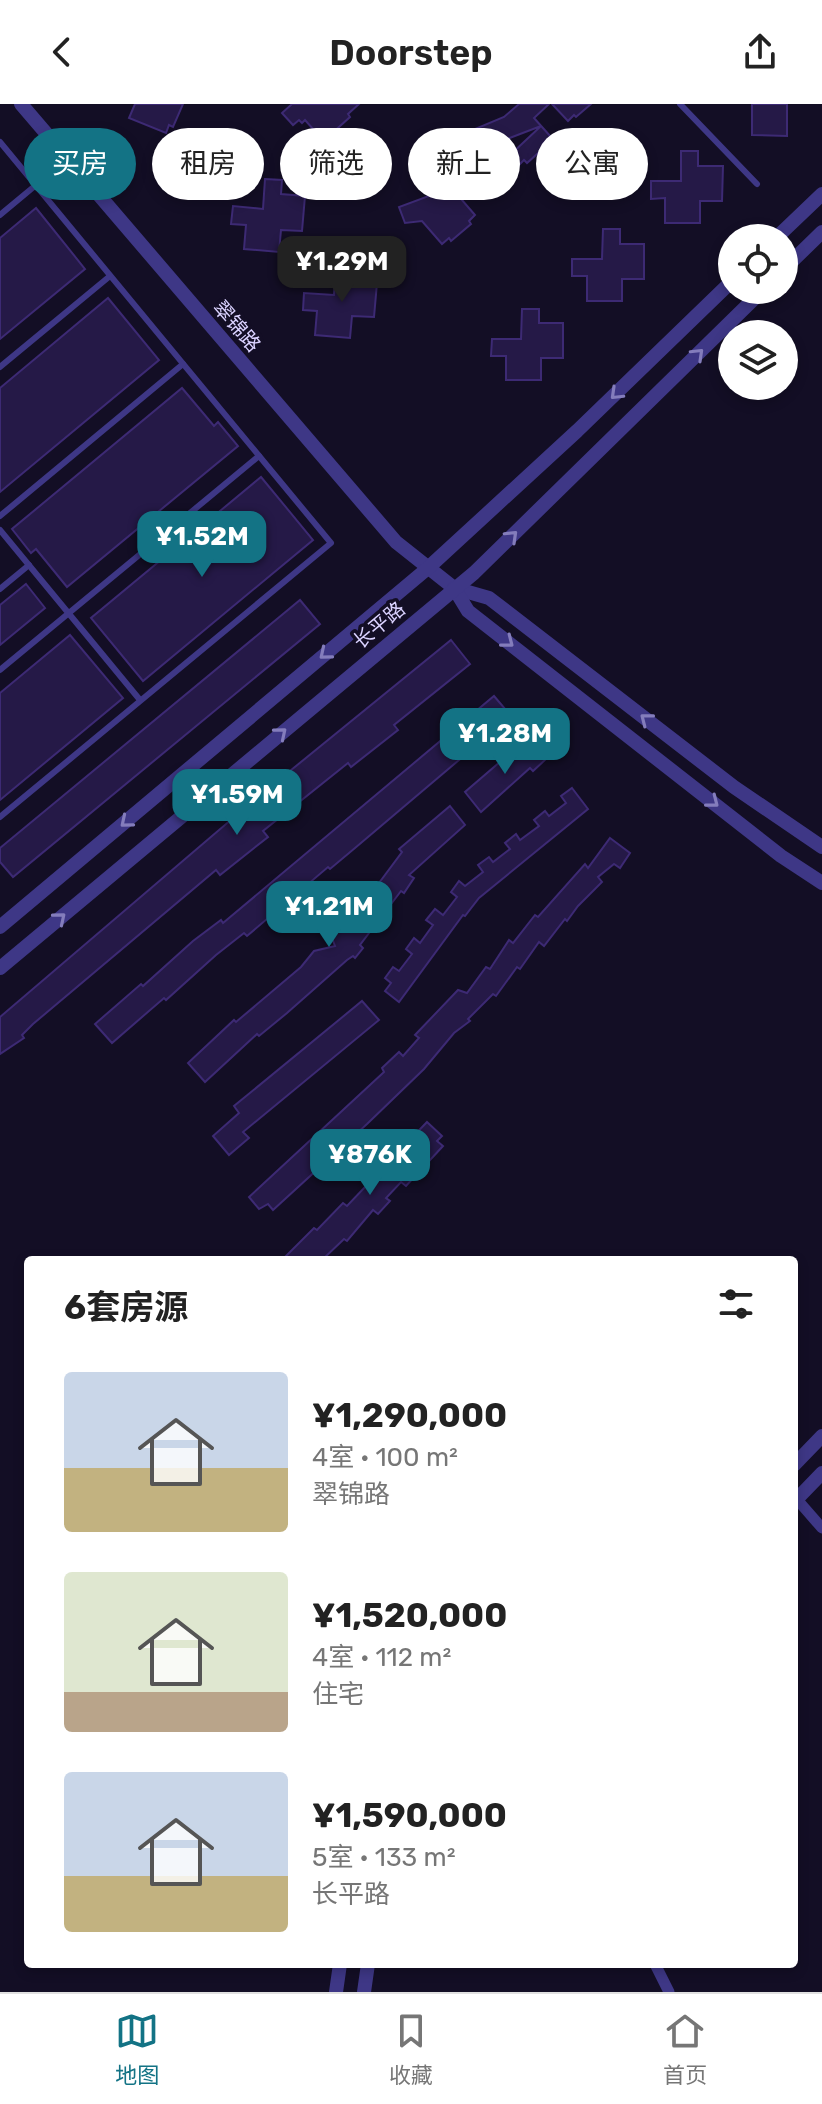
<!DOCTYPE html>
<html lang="zh">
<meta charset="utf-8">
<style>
:root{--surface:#fff;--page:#f2f2f2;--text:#222;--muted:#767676;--line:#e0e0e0;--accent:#137385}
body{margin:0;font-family:Rubik,"Noto Sans SC",sans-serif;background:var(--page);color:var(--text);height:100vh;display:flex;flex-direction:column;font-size:30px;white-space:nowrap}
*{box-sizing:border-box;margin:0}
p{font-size:26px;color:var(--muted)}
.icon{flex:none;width:44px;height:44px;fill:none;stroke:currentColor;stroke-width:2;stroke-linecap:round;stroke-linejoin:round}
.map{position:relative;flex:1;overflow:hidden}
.drawer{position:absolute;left:24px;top:1152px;width:774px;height:712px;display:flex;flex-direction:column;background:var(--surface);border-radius:8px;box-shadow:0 4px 12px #0003}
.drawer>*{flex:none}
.top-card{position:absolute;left:24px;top:24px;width:774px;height:72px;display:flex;gap:16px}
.tools{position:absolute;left:718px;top:120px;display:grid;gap:16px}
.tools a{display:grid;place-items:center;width:80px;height:80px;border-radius:50%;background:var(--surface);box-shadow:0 4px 12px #0003;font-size:40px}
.price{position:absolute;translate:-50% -68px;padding:0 18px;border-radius:16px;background:var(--accent);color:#fff;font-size:26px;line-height:52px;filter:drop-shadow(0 2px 4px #0008)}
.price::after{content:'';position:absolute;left:50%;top:48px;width:24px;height:18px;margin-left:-12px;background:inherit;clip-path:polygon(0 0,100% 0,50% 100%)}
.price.current{background:#222;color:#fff}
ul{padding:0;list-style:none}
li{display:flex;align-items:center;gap:24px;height:200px;padding:0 40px}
li span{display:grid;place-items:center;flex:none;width:224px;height:160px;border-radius:8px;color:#555}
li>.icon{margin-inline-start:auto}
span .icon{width:96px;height:96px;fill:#fffc;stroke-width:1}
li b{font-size:34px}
h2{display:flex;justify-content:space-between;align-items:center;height:96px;padding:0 40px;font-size:34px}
.chip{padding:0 28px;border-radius:36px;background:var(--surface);box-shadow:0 4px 12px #0003;font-size:28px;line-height:72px}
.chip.current{background:var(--accent);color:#fff}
header{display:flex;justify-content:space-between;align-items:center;height:104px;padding:0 40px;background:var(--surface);font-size:36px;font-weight:600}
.tabs{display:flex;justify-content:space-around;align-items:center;height:112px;border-top:2px solid var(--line);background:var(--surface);font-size:22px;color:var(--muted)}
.tabs a{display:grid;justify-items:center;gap:4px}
.tabs .current{color:var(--accent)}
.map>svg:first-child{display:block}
.building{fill:#251947;stroke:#3d2a74;stroke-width:2}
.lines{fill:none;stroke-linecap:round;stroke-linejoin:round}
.service{stroke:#3e3786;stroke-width:6}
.minor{stroke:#3e3786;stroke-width:11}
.tertiary{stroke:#3e3786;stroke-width:14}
.oneway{stroke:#847dbc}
.labels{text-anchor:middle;stroke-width:7;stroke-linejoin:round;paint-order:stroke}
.street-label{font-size:20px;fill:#dad2ff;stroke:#130e25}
</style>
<header><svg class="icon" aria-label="back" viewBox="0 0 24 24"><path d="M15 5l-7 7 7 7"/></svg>Doorstep<svg class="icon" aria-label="share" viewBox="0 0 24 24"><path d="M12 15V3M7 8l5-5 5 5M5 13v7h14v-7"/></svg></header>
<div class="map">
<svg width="822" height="1888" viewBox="0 0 822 1888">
<rect width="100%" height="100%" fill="#130e25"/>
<!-- building -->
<g class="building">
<polygon points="135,0 183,0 173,23 169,21 166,29 129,14"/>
<polygon points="292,0 359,0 348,10 350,13 330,31 328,29 322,35 305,16 302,19 299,16 293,21 282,9"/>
<polygon points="519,0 549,0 534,14 551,33 544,39 547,41 527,59 524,56 518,62 509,52 541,22 489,42 488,38 481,41 475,25 504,13"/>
<polygon points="552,0 591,0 576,13 574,11 568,17"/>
<polygon points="752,0 787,0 787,32 752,31"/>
<polygon points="681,47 698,47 698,62 723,62 722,97 700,97 700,119 665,119 665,94 651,95 651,77 681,77"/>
<polygon points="444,64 459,72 455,88 475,111 469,117 471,120 451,137 449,134 442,140 422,117 405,119 399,103 429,92"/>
<polygon points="265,75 282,76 281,90 305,92 302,127 281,126 279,148 244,145 246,121 231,120 233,102 263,105"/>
<polygon points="36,104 85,165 0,235 0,134"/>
<polygon points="603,125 620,125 620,140 644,140 644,175 622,175 622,197 587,197 587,172 572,172 572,155 602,155"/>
<polygon points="336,161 354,162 353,177 377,179 374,213 352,212 350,234 315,231 317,207 303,206 304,189 334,191"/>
<polygon points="108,194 159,256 0,388 0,284"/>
<polygon points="522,205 539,205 539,219 563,219 563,254 541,254 541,276 506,276 506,252 491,252 492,235 521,235"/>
<polygon points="182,284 214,322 218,318 238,342 67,483 36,445 31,449 12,425"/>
<polygon points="261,373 313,436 143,577 91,514"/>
<polygon points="26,480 45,504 0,541 0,501"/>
<polygon points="300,496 320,520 13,773 0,758 0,744"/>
<polygon points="70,531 123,594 0,696 0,589"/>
<polygon points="451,536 470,560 394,621 398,626 351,663 348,659 263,727 268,733 220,771 216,766 33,920 22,931 24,934 0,950 0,913 253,697"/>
<polygon points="494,592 511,612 355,744 330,765 328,763 247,832 244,829 216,851 166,896 164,894 112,939 95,920 141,880 143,882 193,837 221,816 223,819"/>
<polygon points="529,636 546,655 533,667 530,664 481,708 465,688 501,657 504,659"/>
<polygon points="572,684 588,705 479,794 465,812 463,811 399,898 385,887 391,879 385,874 393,863 399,867 412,850 406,845 414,834 420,839 433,821 426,816 435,805 443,811 457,793 451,788 459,777 465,782 483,768 478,761 489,753 493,758 510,745 505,739 516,730 520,736 539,722 534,716 545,707 549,712 566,699 561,692"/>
<polygon points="450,702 465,721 409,771 414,774 404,789 401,787 360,841 363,844 355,854 353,852 347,856 287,909 259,932 257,930 205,978 188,959 234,916 236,918 301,863 314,847 335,842 332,834 338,822 351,813 371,785 373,787 402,748 399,745"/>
<polygon points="610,734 630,749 620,764 614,760 598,773 602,778 578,802 567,817 565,815 544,842 539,838 520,865 517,863 496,892 493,890 468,915 470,917 454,929 424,965 367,1020 273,1106 268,1100 259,1105 249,1093 384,968 382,964 399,948 403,952 419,934 415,931 458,886 467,889 486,863 490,865 509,836 513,839 535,811 538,813 585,760 588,764"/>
<polygon points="362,897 379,916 243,1028 249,1034 229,1051 213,1032 239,1009 234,1002"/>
<polygon points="427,1018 442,1032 437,1037 443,1042 406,1082 401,1078 386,1094 390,1097 378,1110 373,1106 347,1137 344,1135 322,1156 282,1156 314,1124 317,1126 343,1099 347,1102"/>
</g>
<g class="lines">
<!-- service -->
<g class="service">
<polyline points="680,0 757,80"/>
<polyline points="0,38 331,439 0,713"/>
<polyline points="0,111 36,81"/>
<polyline points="0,263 110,172"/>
<polyline points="0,412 183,260"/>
<polyline points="0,426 140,596"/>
<polyline points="0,485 29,461"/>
<polyline points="0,566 259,352"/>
</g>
<!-- minor -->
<g class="minor">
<polyline points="794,1392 822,1424"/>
<polyline points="655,1860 669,1888"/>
</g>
<!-- tertiary -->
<g class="tertiary">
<polyline points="21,0 396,438 454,484 489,494 734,683 822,743"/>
<polyline points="776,134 822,90"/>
<polyline points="784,165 822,128"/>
<polyline points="454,484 468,507 781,752 822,779"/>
<polyline points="0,823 428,464 577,327 732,177"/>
<polyline points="0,864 474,469 763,186"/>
<polyline points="794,1361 822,1332"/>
<polyline points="794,1398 822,1369"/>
<polyline points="336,1888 340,1860"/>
<polyline points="364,1888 368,1860"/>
</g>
</g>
<!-- one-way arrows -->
<defs><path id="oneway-chevron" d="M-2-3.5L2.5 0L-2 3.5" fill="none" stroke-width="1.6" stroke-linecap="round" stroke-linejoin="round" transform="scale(2)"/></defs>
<g class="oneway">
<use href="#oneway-chevron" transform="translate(698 250) rotate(-44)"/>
<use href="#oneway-chevron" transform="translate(616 290) rotate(136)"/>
<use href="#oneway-chevron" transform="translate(512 432) rotate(-44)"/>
<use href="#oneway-chevron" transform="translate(508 538) rotate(38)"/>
<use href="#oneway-chevron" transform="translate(325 550) rotate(140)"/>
<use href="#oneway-chevron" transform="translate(646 615) rotate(-142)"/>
<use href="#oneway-chevron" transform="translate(281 629) rotate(-40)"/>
<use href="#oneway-chevron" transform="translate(713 698) rotate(38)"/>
<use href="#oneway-chevron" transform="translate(126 718) rotate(140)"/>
<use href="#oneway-chevron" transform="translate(60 814) rotate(-40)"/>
</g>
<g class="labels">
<!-- street labels -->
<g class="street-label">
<text transform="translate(237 222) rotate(49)" y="7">翠锦路</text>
<text transform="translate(379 521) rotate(-40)" y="7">长平路</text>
</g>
</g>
</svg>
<div class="tools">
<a><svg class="icon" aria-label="locate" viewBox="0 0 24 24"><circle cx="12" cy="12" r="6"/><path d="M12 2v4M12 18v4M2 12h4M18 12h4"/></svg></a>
<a><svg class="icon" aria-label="layers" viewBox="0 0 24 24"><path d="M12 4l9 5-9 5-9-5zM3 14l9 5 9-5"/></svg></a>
</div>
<b class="price current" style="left:342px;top:200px">¥1.29M</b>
<b class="price" style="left:202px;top:475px">¥1.52M</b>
<b class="price" style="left:505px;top:672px">¥1.28M</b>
<b class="price" style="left:237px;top:733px">¥1.59M</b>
<b class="price" style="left:329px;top:845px">¥1.21M</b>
<b class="price" style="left:370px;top:1093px">¥876K</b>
<div class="top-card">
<a class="chip current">买房</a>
<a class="chip">租房</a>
<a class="chip">筛选</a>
<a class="chip">新上</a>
<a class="chip">公寓</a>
</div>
<section class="drawer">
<h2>6套房源<svg class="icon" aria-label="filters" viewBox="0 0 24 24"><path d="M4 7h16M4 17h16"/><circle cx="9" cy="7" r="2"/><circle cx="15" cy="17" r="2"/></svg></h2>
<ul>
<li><span style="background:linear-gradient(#c9d6e8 60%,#c2b280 0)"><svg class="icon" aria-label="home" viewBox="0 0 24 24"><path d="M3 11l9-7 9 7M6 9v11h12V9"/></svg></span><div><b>¥1,290,000</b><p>4室 · 100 m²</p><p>翠锦路</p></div></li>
<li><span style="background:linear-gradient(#dfe7d0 75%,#b9a48a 0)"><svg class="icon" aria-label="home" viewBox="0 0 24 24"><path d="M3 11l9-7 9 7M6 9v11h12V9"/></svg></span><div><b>¥1,520,000</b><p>4室 · 112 m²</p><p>住宅</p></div></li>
<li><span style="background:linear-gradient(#c9d6e8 65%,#c2b280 0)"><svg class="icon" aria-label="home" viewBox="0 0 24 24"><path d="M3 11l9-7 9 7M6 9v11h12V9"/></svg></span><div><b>¥1,590,000</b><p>5室 · 133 m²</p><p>长平路</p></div></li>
</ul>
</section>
</div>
<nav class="tabs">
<a class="current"><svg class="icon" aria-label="map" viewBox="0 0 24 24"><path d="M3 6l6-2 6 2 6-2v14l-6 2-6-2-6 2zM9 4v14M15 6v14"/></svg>地图</a>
<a><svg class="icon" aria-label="saved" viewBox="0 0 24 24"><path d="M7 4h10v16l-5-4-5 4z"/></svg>收藏</a>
<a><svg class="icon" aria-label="home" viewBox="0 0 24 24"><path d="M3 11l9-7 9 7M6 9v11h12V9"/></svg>首页</a>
</nav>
